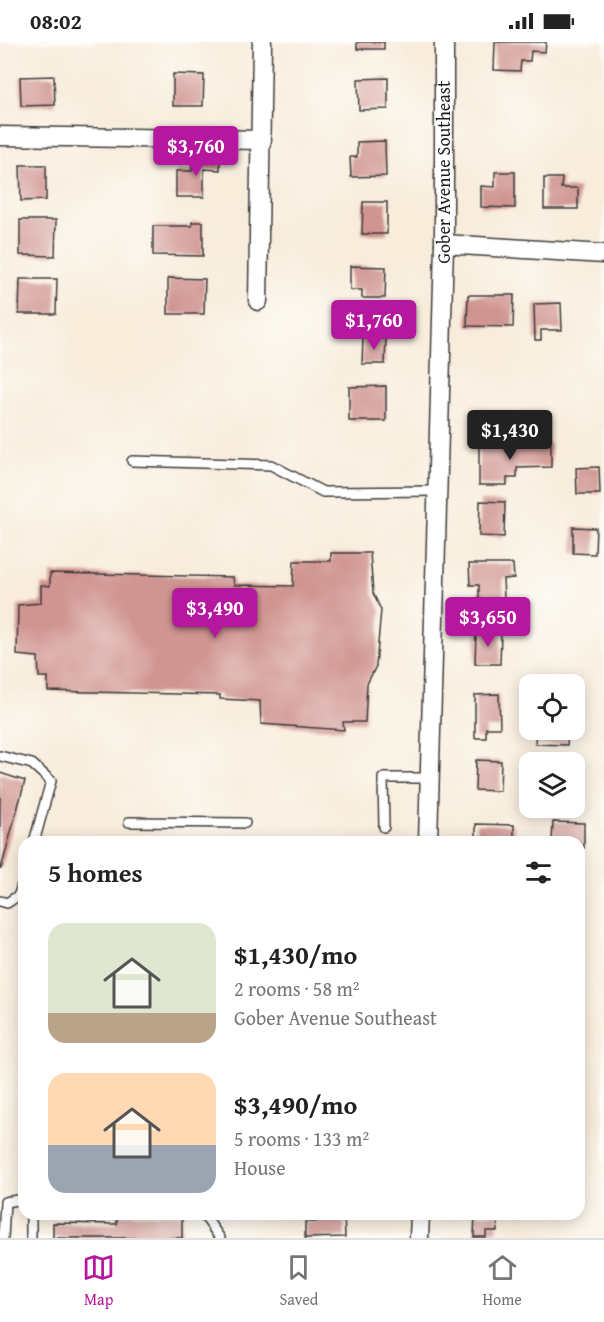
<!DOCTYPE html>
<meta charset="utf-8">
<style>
:root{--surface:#fff;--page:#f6f6f6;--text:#222;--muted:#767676;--line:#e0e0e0;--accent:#b5179e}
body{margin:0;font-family:"Gentium Book Plus",serif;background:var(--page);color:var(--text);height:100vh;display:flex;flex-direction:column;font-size:22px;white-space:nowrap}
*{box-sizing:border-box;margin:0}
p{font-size:20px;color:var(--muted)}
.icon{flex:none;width:33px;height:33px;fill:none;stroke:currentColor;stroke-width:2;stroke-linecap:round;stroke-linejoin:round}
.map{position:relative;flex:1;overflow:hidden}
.side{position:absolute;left:18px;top:794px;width:567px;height:384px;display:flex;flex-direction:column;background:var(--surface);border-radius:18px;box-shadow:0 3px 15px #0003}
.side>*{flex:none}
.tools{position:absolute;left:519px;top:632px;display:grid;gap:12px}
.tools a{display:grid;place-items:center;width:66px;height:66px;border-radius:12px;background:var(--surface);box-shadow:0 3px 15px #0003;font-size:30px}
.price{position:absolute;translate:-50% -51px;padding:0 14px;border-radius:6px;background:var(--accent);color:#fff;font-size:20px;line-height:39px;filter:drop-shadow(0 2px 3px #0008)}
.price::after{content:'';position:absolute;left:50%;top:36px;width:18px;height:14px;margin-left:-9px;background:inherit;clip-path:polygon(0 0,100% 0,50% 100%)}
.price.active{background:#222;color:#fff}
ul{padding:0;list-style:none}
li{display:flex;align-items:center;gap:18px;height:150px;padding:0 30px}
li span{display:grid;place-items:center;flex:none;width:168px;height:120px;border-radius:18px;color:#555}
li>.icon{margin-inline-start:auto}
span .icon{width:72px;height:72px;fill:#fffc;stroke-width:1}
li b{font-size:26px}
h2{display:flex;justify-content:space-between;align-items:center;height:72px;padding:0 30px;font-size:26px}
.status{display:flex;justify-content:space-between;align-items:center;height:42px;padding:0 30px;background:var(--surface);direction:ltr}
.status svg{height:16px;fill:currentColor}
.dock{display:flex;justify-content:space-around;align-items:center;height:84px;border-top:2px solid var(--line);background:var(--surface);font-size:16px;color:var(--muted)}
.dock a{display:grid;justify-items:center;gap:3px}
.dock .active{color:var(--accent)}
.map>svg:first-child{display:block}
.building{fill:#d09491}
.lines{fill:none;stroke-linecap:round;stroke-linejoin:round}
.lane-casing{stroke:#3d3b39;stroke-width:12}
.street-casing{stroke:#3d3b39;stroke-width:21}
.lane{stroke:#fff;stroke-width:9}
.street{stroke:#fff;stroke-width:18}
.labels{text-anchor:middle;stroke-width:6;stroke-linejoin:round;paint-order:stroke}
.street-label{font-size:18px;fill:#1c1c1c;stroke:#fdfcf7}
</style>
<div class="status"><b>08:02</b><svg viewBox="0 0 49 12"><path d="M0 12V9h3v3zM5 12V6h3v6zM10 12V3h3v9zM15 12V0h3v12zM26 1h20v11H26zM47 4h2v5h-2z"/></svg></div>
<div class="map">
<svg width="604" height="1196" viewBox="0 0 604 1196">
<rect width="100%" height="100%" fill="#fdfcf7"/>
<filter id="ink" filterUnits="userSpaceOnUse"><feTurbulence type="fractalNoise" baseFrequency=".0167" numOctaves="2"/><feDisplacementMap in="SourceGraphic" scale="12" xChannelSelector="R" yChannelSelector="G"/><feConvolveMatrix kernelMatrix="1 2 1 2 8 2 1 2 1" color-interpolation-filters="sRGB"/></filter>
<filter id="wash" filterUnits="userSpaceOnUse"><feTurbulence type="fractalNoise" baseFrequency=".008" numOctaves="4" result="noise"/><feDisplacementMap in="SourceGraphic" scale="24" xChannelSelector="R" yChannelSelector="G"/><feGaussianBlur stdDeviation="1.35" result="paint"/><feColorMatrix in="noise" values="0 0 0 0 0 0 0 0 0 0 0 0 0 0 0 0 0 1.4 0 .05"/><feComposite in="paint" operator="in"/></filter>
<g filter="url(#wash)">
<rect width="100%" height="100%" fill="#f8ecdb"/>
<g id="blocks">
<!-- building -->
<g class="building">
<rect x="357" y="0" width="27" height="7"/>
<polygon points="495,0 546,0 545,10 531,9 530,19 521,19 520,29 494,28"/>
<polygon points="173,32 204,33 203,64 173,64"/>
<polygon points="54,34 55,63 21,64 20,35"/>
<polygon points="388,36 388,67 359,68 358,37"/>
<polygon points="385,99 386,134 351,135 350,115 357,115 357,100"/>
<polygon points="204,111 220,111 220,128 204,127 204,155 176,155 176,129 192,129 192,121 204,121"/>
<polygon points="20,123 46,123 46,158 21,159"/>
<polygon points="495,130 515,130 515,166 481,165 481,144 495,145"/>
<polygon points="544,136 562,136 561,146 578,146 578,167 544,167"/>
<polygon points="363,160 387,160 387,192 362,192"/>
<polygon points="20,178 56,178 55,214 20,213"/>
<polygon points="192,180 203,180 203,214 153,213 153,184 192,184"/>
<polygon points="350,224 386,225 385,256 362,256 362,248 350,248"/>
<polygon points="168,236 205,237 204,272 168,272"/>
<polygon points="20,237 57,237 56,272 19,272"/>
<polygon points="468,253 514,253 513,285 467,284"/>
<polygon points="561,261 562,288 541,288 541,298 535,298 534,262"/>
<polygon points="363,295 386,296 385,322 362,322"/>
<polygon points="386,344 386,379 349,379 349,345"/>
<polygon points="479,402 551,402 551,425 517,426 517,436 507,436 507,443 479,443"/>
<polygon points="599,425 600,452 577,452 576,426"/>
<polygon points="480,459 505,460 504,495 479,494"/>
<polygon points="573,485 596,486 595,512 573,511"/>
<polygon points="331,511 370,511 373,551 381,568 376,624 367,642 365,680 343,680 344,688 261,682 260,659 220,657 220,653 48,649 48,635 39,635 38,615 17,613 18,563 41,561 41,543 50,544 50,531 233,535 234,543 293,544 294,519 331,519"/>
<polygon points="469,522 513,522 514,536 503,537 504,556 479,557 479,543 470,543"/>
<polygon points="476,589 501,590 500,622 475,622"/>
<polygon points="499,652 500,686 486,686 486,696 475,696 475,653"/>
<polygon points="536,687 568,688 567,703 535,702"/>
<polygon points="476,718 501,719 500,749 475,748"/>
<polygon points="0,731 25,739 1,827 0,827"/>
<polygon points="553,780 584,781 584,806 579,806 579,800 552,800"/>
<polygon points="476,782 514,783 514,800 476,800"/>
<polygon points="117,1172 182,1172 182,1196 53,1196 53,1181 117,1182"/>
<polygon points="316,1172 344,1172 345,1195 305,1196 305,1180 316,1180"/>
<polygon points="475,1172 498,1172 497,1189 486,1189 486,1195 474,1195"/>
</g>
</g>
</g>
<g filter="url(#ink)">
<use href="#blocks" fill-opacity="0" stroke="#3d3b39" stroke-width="1.5"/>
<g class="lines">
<!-- lane casing -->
<g class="lane-casing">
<g id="lane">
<polyline points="132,419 271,423 323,450 437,449"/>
<polyline points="0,714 32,722 51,739 34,800"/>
<polyline points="129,780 245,781"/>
<polyline points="384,785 383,736 430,736"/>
<polyline points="0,859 7,861 19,853 24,835"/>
<polyline points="203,1172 220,1196"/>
<polyline points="3,1196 5,1160 24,1157"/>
<polyline points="31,1196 31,1172"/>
</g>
</g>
<!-- street casing -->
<g class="street-casing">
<g id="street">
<polyline points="0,94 262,98"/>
<polyline points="444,202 604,212"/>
<polyline points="258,259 262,0"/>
<path id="s1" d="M428 800 444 202V0"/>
<polyline points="419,1196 420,1172"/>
</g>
</g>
<!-- lane -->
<use href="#lane" class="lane"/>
<!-- street -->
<use href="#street" class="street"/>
</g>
</g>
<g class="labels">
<!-- street labels -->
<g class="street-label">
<text dy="6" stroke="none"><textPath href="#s1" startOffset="670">Gober Avenue Southeast</textPath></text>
</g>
</g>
</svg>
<div class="tools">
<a><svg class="icon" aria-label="locate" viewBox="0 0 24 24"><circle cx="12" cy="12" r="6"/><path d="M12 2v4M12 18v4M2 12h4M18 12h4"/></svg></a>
<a><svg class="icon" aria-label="layers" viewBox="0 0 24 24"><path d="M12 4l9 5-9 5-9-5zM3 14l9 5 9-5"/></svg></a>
</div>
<b class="price" style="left:196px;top:135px">$3,760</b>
<b class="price" style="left:374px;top:309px">$1,760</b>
<b class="price active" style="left:510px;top:419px">$1,430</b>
<b class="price" style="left:215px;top:597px">$3,490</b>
<b class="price" style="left:488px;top:606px">$3,650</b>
<section class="side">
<h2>5 homes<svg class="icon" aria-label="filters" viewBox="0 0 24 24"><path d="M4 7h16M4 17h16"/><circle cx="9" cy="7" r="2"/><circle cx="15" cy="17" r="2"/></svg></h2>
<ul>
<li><span style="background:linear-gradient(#dfe7d0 75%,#b9a48a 0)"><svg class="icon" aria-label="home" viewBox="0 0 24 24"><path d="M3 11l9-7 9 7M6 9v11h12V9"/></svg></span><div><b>$1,430/mo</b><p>2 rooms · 58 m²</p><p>Gober Avenue Southeast</p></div></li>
<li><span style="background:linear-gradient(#ffd9b3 60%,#9aa5b1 0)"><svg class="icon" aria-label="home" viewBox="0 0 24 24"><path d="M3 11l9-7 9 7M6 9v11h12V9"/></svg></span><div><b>$3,490/mo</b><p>5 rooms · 133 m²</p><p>House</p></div></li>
</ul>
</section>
</div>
<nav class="dock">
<a class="active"><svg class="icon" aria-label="map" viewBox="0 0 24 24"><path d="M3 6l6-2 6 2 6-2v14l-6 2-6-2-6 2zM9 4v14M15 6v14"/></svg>Map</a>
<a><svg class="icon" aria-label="saved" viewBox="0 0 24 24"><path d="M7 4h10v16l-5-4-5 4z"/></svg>Saved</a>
<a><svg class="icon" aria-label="home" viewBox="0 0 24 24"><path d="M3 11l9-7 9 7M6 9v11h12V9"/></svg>Home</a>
</nav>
